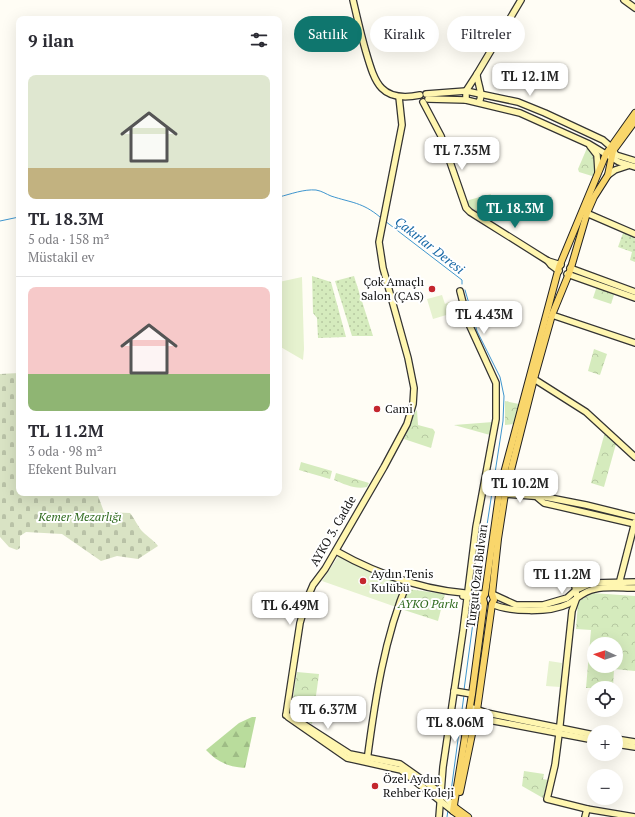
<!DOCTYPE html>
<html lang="tr">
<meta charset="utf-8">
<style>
:root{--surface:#fff;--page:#f7f7f7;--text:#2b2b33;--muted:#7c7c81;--line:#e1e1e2;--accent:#0f766e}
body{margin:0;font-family:"PT Serif",serif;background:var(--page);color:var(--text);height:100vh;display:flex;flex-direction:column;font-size:15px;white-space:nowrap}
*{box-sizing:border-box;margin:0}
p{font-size:13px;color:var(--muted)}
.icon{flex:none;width:22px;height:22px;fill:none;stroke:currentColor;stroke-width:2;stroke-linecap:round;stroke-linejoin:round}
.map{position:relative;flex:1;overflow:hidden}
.details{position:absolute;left:16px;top:16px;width:266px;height:480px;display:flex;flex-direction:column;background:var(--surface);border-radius:8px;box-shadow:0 4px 16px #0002}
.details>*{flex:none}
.hud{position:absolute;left:294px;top:16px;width:281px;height:36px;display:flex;gap:8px}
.needle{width:26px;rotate:273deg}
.buttons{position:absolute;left:587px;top:637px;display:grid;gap:8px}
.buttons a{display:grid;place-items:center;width:36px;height:36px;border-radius:50%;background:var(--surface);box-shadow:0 4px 16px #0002;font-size:20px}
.price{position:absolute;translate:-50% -34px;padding:0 9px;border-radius:8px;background:#fff;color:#222;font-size:13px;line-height:26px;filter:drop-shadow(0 1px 2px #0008)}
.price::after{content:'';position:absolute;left:50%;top:24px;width:12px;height:9px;margin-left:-6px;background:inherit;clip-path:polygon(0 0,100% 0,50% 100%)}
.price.selected{background:var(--accent);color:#fff}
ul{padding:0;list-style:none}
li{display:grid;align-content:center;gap:8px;height:212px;padding:0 12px}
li+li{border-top:1px solid var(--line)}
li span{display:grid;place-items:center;height:124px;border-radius:8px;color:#555}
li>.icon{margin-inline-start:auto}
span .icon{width:72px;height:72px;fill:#fffc;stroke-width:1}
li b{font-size:17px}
h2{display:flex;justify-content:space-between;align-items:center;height:48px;padding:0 12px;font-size:17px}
.chip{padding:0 14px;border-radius:18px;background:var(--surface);box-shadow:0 4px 16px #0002;font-size:14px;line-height:36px}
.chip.selected{background:var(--accent);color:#fff}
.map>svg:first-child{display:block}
.grass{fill:url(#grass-dots)}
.forest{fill:url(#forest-firs)}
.cemetery{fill:url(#cemetery-stones)}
.park{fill:url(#park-crowns);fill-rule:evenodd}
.pitch{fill:#e6f2cf}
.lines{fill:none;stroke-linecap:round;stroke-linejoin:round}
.stream{stroke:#3f96cf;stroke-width:1}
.secondary-casing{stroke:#333;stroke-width:8}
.primary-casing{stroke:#222;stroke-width:8}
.secondary{stroke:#fff6b0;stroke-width:5.5}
.primary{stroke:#f9d66b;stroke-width:6}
.poi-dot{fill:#c4262e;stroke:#fff;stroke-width:1.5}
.labels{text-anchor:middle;stroke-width:4;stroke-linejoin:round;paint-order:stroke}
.poi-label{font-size:12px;fill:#111;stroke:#fff;text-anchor:start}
.park-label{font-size:12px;font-style:italic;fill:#2f6b1f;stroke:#fff}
.street-label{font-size:12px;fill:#111;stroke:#fff}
.water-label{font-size:13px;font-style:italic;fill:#1768a6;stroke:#fff}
</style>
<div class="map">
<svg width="635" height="817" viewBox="0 0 635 817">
<defs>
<pattern id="grass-dots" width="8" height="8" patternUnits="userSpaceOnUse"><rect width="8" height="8" fill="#d5ebbd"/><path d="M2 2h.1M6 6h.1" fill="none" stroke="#b6c8a1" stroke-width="1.8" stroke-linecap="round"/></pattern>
<pattern id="forest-firs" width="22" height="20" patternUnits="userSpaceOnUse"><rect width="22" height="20" fill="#b9dc9c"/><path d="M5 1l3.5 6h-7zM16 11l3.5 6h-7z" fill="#9ebc85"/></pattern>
<pattern id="cemetery-stones" width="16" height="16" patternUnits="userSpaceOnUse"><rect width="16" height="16" fill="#d9e3c4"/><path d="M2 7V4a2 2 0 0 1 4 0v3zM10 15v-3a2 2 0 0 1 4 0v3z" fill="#b9c2a7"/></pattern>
<pattern id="park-crowns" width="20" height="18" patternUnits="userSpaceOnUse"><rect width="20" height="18" fill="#d5ebbd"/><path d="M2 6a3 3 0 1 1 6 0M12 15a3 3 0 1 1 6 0" fill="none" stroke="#b6c8a1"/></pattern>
</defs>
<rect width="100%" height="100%" fill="#fffdf5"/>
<!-- grass -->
<g class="grass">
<polygon points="623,233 635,237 635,262 630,260 632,252 618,247"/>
<polygon points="312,276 331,282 346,337 318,338 317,318 313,313"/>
<polygon points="354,276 373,336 352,336 335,281"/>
</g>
<!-- forest -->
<path class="forest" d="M252 717H256L245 768C229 767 217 762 206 750L239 723Z"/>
<!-- cemetery -->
<path class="cemetery" d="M19 373V493H97L104 512 130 513C134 518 138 526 141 530 146 536 153 539 158 546L138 559 117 556 101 561 62 534 26 532 20 536V548L17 550 9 547 0 537V374Z"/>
<!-- park -->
<g class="park">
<polygon points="587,148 596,156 596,171 592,176 579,172 578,169"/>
<polygon points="491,194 481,214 467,205 467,202 469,200"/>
<polygon points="597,286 615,292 611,304 593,298"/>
<polygon points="594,349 607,354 600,375 588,371"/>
<polygon points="505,401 519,404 514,424 505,425"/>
<polygon points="417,410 418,425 433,429 435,432 431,448 404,439 415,412"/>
<polygon points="493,422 490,435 454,425"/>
<polygon points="605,432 616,442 616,444 604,487 591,483"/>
<polygon points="301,462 332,471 330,479 299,470"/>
<path d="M336 473 369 483 367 487C356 490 344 484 334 480Z"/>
<polygon points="407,589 445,594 438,621 401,609"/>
<path d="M592 593 635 596V671L614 669 613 688H586L591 630 576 629 578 602ZM594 644H616V666H594Z"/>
<polygon points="297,672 319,674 312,724 291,712"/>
<polygon points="524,771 544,774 543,779 548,780 543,798 522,786"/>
</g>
<!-- pitch -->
<g class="pitch">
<polygon points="302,277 304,349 303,360 279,346 279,282"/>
<polygon points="442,295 445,304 449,302 453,313 433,319 427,299"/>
<polygon points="339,555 404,581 396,607 322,581"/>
<polygon points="549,661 562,663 560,687 546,686"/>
</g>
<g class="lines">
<!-- stream -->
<g class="stream">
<path d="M279 197C291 194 304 189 316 190 322 191 326 194 331 196 352 203 362 202 380 217"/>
<polyline points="0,221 19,217"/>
<polyline points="385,221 462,280 462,284"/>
<polyline points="465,290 477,331 500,377 504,396 503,421 477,590"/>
<polyline points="464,690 476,600"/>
<polyline points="450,799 464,695"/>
<polyline points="447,817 448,810"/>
</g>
<!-- secondary casing -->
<g class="secondary-casing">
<g id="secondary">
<path d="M353 0C357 17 361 35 366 52 375 83 381 103 420 95"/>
<polyline points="624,0 635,8"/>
<polyline points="477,74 521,0"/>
<polyline points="426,94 466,91 518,102 545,113 603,140 611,147 616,155 635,161"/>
<polyline points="428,99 466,100 520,113 589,144 619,162 635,167"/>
<path d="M466 100V91L477 74C477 83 484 94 479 102"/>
<polyline points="423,102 441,136 466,208 470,212 548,261 561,265"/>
<polyline points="590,146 597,155 598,171"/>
<polyline points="608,175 615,170 627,166"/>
<polyline points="584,212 635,234"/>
<polyline points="548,261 551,265 559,271"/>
<polyline points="570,268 635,292"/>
<polyline points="567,274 635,298"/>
<polyline points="552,315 635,343"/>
<polyline points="534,379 586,412 635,457"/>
<polyline points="505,494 545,497 586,505 635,517"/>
<polyline points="538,498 544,503 635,524"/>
<path d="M336 551C380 576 434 594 485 594"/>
<polyline points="574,581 577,597 572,611 559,734 555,765 547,799 587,809 635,817"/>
<polyline points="619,584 635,522"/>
<polyline points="492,594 516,605 543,605 567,598 576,590 592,583 635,582"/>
<polyline points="463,596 480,598 484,603"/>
<path d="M492 604C509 612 550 613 568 604 577 599 583 591 595 589 607 586 622 588 635 588"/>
<polyline points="454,691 472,694"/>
<polyline points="470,707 487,713 594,735"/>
<polyline points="286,715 300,623 307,599 313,585 325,569 384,467 407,424 413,404 414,388 408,358 383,268 379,242 402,125 399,97"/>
<polyline points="286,715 294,718 350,754 400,764 441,793 456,808"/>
<polyline points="288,717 347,758 401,770 453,811"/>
<polyline points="468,719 494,721 594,740"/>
<polyline points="616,739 635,742"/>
<polyline points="616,744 635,747"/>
<path d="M367 761C375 700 384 638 408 581"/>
<polyline points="439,817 443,767 463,631 476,527 496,419 496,383 468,322 460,291"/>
<polyline points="585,817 587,809"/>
</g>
</g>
<!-- primary casing -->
<g class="primary-casing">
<g id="primary">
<polyline points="460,792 477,710 492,604 494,600 492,594 498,539 505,494 534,379 552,315 570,271 587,213 594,197 608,175 613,151 635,121"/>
<polyline points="457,809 468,817"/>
<polyline points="461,817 453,811 472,694 484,603 483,598 485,594 500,488 559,267 606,154 635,113"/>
</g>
</g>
<!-- secondary -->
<use href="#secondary" class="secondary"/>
<!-- primary -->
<use href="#primary" class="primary"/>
</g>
<!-- markers -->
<g class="poi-dot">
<circle cx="432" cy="289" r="4"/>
<circle cx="377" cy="409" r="4"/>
<circle cx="363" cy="581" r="4"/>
<circle cx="375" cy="786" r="4"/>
</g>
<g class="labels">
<!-- poi labels -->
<g class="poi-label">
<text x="424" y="286" text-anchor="end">Çok Amaçlı<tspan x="424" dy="14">Salon (ÇAS)</tspan></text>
<text x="385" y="413">Cami</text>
<text x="371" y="578">Aydın Tenis<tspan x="371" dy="14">Kulübü</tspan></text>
<text x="383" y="783">Özel Aydın<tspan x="383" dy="14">Rehber Koleji</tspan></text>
</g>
<!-- park labels -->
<g class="park-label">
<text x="80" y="521">Kemer Mezarlığı</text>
<text x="428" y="608">AYKO Parkı</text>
</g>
<!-- street labels -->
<g class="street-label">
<text transform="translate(333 531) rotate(-60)" y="4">AYKO 3. Cadde</text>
<text transform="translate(477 576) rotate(-83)" y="4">Turgut Ozal Bulvarı</text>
</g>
<!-- water labels -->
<g class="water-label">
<text transform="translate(430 245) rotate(38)" y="5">Çakırlar Deresi</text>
</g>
</g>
</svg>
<div class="buttons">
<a><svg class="needle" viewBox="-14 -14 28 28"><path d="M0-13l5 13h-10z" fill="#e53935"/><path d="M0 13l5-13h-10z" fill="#7c7c81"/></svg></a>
<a><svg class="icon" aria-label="locate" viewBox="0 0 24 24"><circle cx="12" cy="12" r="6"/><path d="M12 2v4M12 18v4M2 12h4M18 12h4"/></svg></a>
<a>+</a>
<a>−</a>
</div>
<b class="price" style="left:530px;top:97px">TL 12.1M</b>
<b class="price" style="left:462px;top:171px">TL 7.35M</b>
<b class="price selected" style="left:515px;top:229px">TL 18.3M</b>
<b class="price" style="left:484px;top:335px">TL 4.43M</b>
<b class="price" style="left:520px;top:504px">TL 10.2M</b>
<b class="price" style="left:562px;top:595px">TL 11.2M</b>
<b class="price" style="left:290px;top:626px">TL 6.49M</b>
<b class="price" style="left:328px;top:730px">TL 6.37M</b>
<b class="price" style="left:455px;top:743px">TL 8.06M</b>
<div class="hud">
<a class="chip selected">Satılık</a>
<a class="chip">Kiralık</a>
<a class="chip">Filtreler</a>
</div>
<section class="details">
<h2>9 ilan<svg class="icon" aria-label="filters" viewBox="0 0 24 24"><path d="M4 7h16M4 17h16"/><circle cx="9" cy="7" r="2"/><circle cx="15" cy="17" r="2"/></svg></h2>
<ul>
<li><span style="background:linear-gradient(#dfe7d0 75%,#c2b280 0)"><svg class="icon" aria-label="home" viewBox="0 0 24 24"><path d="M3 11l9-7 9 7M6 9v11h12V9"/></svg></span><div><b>TL 18.3M</b><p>5 oda · 158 m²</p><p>Müstakil ev</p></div></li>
<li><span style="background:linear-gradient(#f6c9c9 70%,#8fb573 0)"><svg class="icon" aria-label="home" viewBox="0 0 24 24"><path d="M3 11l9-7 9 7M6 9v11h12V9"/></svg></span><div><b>TL 11.2M</b><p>3 oda · 98 m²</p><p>Efekent Bulvarı</p></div></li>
</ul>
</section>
</div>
